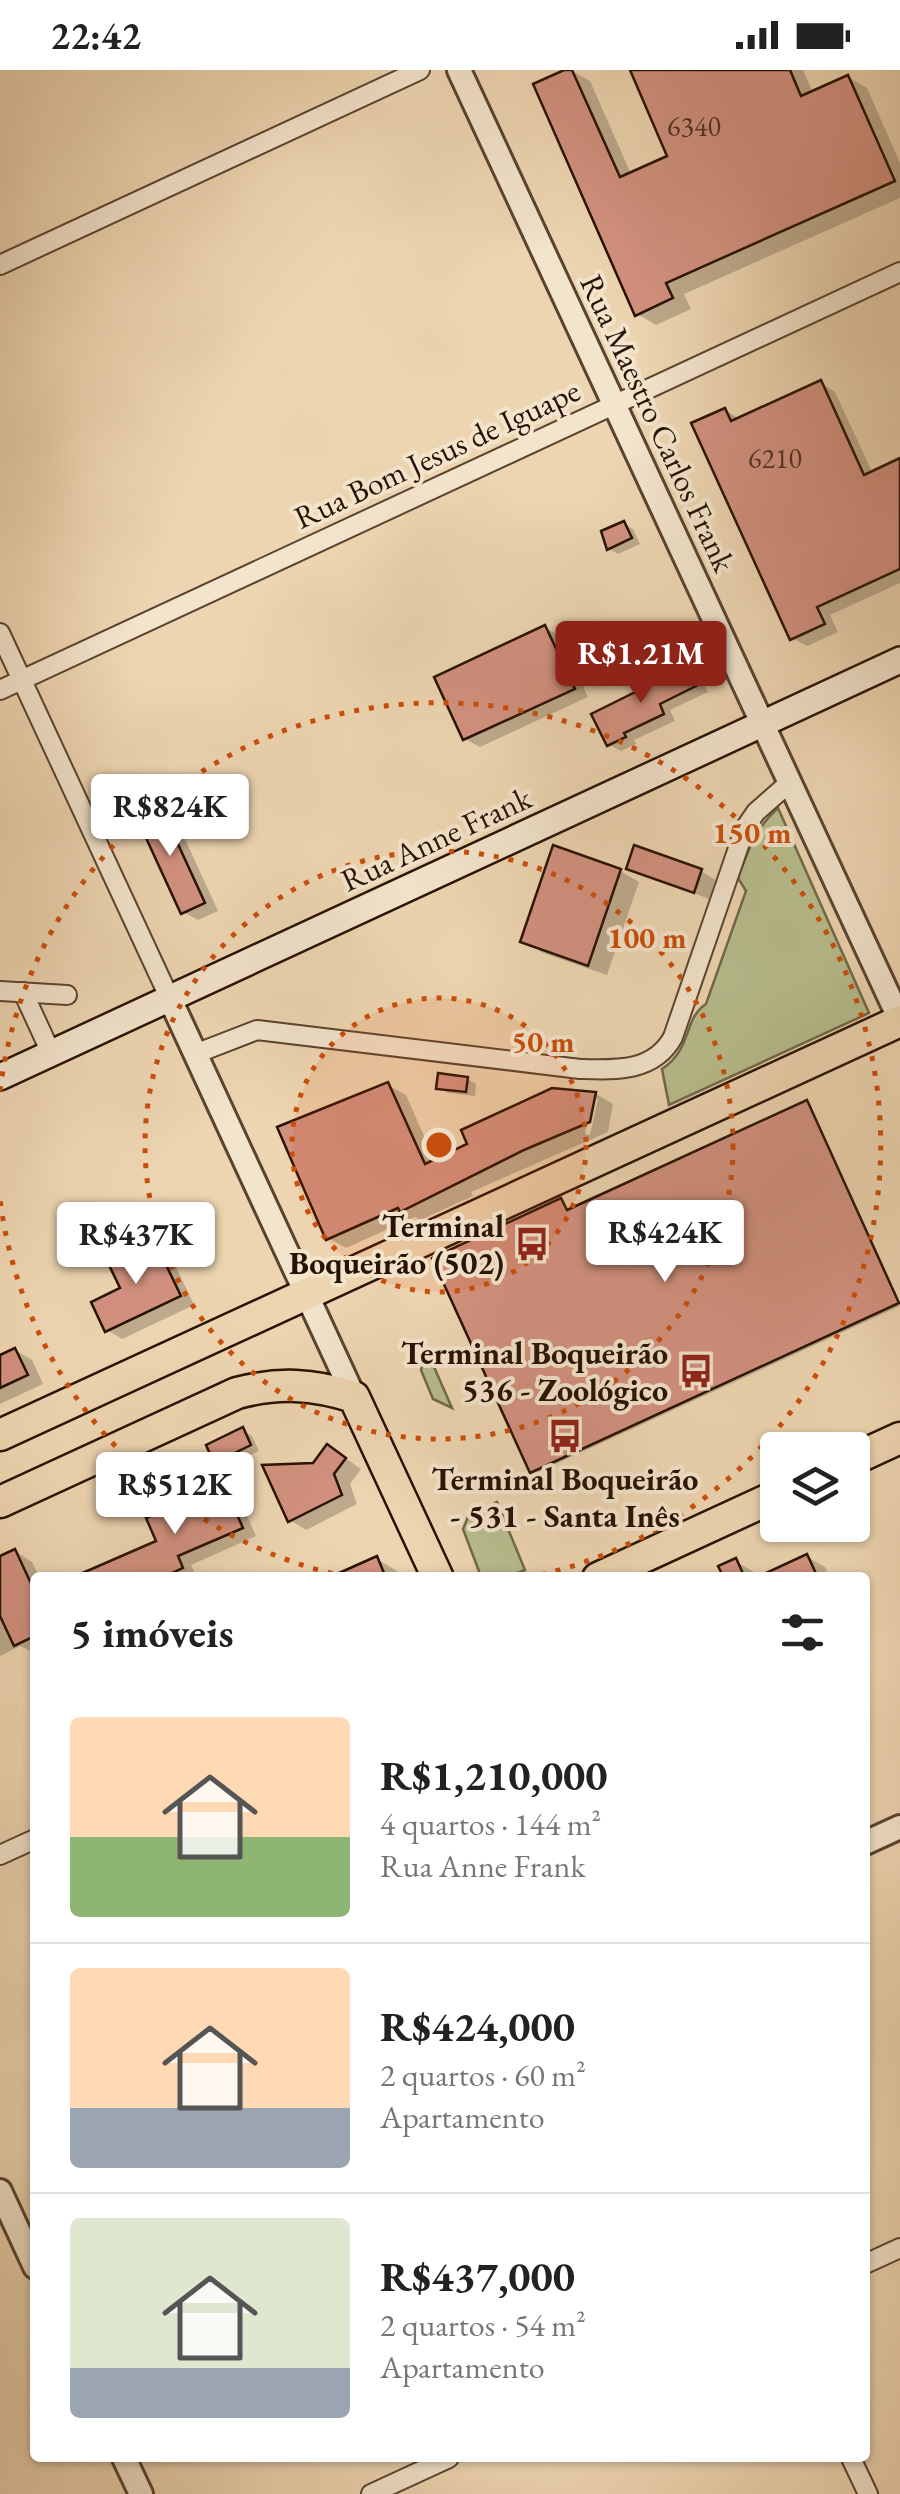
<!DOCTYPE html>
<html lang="pt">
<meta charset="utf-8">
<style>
:root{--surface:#fff;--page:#f2f2f2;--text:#222;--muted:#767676;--line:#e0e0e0;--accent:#8f2418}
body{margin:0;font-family:"EB Garamond",serif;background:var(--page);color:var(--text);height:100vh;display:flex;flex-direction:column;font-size:38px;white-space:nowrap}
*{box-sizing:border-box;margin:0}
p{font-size:32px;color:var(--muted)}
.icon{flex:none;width:55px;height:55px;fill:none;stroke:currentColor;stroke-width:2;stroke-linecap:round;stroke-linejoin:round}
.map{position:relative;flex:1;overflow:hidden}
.side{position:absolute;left:30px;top:1502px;width:840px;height:890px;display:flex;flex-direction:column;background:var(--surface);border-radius:10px;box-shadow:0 2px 8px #0004}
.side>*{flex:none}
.controls{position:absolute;left:760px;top:1362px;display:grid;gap:20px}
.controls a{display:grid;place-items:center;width:110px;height:110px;border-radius:10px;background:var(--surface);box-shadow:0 2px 8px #0004;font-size:50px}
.price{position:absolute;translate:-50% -85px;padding:0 22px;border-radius:10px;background:#fff;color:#222;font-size:32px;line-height:65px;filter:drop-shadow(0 2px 5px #0008)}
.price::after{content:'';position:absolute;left:50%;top:60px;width:30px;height:22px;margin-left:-15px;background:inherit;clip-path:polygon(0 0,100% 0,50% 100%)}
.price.active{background:var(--accent);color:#fff}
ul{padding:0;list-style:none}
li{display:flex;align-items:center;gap:30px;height:250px;padding:0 40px}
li+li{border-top:2px solid var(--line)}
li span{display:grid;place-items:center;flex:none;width:280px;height:200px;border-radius:10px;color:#555}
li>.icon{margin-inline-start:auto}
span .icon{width:120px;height:120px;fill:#fffc;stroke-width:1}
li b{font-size:42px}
h2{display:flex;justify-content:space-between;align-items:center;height:120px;padding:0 40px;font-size:42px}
.status{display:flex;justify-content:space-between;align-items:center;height:70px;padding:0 50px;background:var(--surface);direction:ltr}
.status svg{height:28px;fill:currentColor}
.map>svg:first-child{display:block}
.green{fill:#b7bd8d;stroke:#706849;stroke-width:2.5}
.shadow{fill:#0003;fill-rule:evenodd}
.building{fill:#d2917f;stroke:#281205;stroke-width:2.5}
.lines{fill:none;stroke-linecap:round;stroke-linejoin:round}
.minor-casing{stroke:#594330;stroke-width:22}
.tertiary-casing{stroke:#594330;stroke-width:28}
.secondary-casing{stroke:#281205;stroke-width:30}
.primary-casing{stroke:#281205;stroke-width:35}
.minor{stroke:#f3e4cc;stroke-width:18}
.tertiary{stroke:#f3e4cc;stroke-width:22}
.secondary{stroke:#f3e4cc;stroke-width:25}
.primary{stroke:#edd5b1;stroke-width:30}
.ring{fill:none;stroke:#cb4e0b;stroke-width:5;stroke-dasharray:5 10}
.labels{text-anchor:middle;stroke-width:8;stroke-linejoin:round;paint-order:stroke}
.number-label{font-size:28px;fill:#523224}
.street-label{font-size:32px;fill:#281205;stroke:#f3e4cc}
.poi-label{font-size:32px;font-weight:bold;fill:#281205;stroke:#f3e4cc;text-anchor:end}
.centre{fill:#cb4e0b;stroke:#f3e4cc;stroke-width:5}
.ring-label{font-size:30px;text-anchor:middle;font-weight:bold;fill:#cb4e0b;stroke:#f3e4cc;stroke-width:8;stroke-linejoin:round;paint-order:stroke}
</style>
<div class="status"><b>22:42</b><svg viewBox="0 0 49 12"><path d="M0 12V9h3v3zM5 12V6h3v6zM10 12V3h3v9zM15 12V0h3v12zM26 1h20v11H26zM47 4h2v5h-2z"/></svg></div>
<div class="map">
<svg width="900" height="2424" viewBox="0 0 900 2424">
<rect width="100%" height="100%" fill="#edd5b1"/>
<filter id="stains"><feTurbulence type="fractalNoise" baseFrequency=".002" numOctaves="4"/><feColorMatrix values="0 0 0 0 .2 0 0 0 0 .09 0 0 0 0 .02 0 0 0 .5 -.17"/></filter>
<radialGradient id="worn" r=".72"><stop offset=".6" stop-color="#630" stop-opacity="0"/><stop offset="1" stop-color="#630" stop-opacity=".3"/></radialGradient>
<!-- green -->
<g class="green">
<path d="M778 738 869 943 669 1035 662 999C693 978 683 949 706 934L746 821 738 808C748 781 755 758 778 738Z"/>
<polygon points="427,1281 452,1338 433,1329 421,1300"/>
<path d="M497 1432 525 1500C511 1506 494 1513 480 1504L463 1459 468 1447Z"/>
</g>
<!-- shadow -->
<g class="shadow">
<polygon points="570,0 590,11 631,104 670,87 632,0 803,0 813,23 848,7 867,18 900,93 900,128 684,224 691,239 656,255 637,244"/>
<polygon points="821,313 835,322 873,404 900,391 900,513 830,545 838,562 807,576 792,568 725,340 741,350"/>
<polygon points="623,454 633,459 640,474 618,484 609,479"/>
<polygon points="545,558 560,566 588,627 480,677 465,669"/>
<polygon points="688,598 700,605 708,622 670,640 675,651 634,670 636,674 621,681 608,674"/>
<polygon points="160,738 175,747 218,841 198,850 183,842"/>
<polygon points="629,798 701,801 715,810 709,829"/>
<polygon points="620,801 639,812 607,905 543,883 523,871"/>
<polygon points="467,1009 476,1014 475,1026 448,1023 439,1017"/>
<path d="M388 1015 406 1025 435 1091 596 1024 613 1034 608 1062 471 1122 473 1126 420 1150 415 1147 346 1178 328 1168ZM592 1029H598L590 1065 585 1064Z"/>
<polygon points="807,1033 810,1035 900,1236 536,1403 532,1401 561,1130 570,1142"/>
<polygon points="154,1173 169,1182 194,1235 122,1269 107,1260 123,1219"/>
<polygon points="15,1280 32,1290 43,1314 0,1334 0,1288"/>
<polygon points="243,1360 252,1366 259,1381 226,1396 216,1391"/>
<polygon points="344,1387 361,1399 350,1414 357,1434 306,1460 290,1450 315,1396"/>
<polygon points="223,1416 238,1425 256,1466 191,1495 196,1506 85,1508 160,1472"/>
<polygon points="15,1481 32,1492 40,1508 35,1508 35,1583 20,1576 0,1586 0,1488"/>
<polygon points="807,1487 825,1497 830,1508 761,1508"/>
<polygon points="377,1489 397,1501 399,1508 334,1508"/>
<polygon points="735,1491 754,1502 757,1508 726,1508"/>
</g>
<!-- building -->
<g class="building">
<polygon points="564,0 572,0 620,107 667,86 630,0 790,0 801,26 848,5 895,111 666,213 673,228 635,246 533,14"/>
<polygon points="821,310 864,405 900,388 900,499 817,537 825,554 790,570 691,353 725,338 731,351"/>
<polygon points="624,451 632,468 607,480 601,461"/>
<polygon points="545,555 575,619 463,670 434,607"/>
<polygon points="688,596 698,615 660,634 664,644 624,663 626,667 607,676 591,644"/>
<polygon points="160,735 205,833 181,844 136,746"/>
<polygon points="553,775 621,799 588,896 520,872"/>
<polygon points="634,775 702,799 694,823 626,799"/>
<polygon points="438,1003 468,1007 466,1022 436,1019"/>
<polygon points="388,1012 425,1094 467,1074 461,1060 552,1018 596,1022 590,1052 524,1080 400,1142 398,1138 326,1170 277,1057"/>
<polygon points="807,1030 899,1233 530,1403 432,1188 561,1128 567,1140"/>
<polygon points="154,1170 181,1226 105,1262 91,1232 120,1218 108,1193"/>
<polygon points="15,1278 28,1305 0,1318 0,1285"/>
<polygon points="243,1357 251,1375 214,1393 206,1375"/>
<polygon points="327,1374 346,1388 334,1404 342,1425 288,1452 262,1395 313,1393"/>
<polygon points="223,1413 243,1458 178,1486 183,1498 162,1508 71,1508 156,1471 146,1448"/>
<polygon points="15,1479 35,1522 35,1566 14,1576 0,1546 0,1486"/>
<polygon points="807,1484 818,1508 755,1508"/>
<polygon points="377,1486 386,1508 328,1508"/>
<polygon points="736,1488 745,1508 724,1508 718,1496"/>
</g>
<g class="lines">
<!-- minor casing -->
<g class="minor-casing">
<g id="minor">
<polyline points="0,195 420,0"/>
<polyline points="0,563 170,929"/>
<polyline points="0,620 900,202"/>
<polyline points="0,921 67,925"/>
<polyline points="23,922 51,983"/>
<path d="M195 984 257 960 580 999C616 1000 654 1002 673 967L745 758 756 742 789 713"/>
<polyline points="0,1785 35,1769"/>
<polyline points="865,2194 900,2178"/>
<polyline points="851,2388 868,2424"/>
<polyline points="371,2424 449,2388"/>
</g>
</g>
<!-- tertiary casing -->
<g class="tertiary-casing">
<g id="tertiary">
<polyline points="459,0 900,950"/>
<polyline points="170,929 354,1327"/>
<polyline points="865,1773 900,1757"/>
<polyline points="0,2121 35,2197"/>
<polyline points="124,2388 141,2424"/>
</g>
</g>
<!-- secondary casing -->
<g class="secondary-casing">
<polyline id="secondary" points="0,1007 900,590"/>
</g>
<!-- primary casing -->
<g class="primary-casing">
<g id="primary">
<polyline points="0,1365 900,951"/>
<polyline points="852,1390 900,1368"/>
<path d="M0 1432 237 1323C279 1312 313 1314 354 1327L438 1508"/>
<polyline points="598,1508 778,1425"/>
</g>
</g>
<!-- minor -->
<use href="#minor" class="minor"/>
<!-- tertiary -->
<use href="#tertiary" class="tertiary"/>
<!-- secondary -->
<use href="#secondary" class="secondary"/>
<!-- primary -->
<use href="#primary" class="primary"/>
</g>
<!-- distance rings -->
<circle cx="439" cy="1075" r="147" fill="#cb4e0b" fill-opacity=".12"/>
<g class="ring">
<circle cx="439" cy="1075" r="147"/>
<circle cx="439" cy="1075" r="294"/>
<path d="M347 1507A442 442 0 0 1 0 1129M0 1021A442 442 0 1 1 531 1507"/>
</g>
<!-- icons -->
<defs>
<g id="bus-bare" transform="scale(2.7)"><path d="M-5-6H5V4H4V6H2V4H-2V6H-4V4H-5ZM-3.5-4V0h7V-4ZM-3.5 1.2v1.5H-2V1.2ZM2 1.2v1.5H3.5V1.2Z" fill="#8f2418" stroke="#f3e4cc" stroke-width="2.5" paint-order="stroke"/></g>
</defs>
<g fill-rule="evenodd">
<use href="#bus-bare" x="532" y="1174"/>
<use href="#bus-bare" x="696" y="1301"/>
<use href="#bus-bare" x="565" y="1366"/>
</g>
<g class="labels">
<!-- number labels -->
<g class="number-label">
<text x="694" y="66">6340</text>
<text x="775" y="398">6210</text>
</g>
<!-- street labels -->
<g class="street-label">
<text transform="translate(658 353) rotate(65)" y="11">Rua Maestro Carlos Frank</text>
<text transform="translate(437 384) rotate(-25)" y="11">Rua Bom Jesus de Iguape</text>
<text transform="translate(436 769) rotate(-25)" y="11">Rua Anne Frank</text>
</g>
<!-- poi labels -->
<g class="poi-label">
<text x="504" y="1167">Terminal<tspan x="504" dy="37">Boqueirão (502)</tspan></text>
<text x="668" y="1294">Terminal Boqueirão<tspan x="668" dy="37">536 - Zoológico</tspan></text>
<text x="565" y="1420" text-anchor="middle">Terminal Boqueirão<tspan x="565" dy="37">- 531 - Santa Inês</tspan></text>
</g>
</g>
<circle cx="439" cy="1075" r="15" class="centre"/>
<g class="ring-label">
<text x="752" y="773">150 m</text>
<text x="647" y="878">100 m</text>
<text x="543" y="982">50 m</text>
</g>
<rect width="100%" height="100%" filter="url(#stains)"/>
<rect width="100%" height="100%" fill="url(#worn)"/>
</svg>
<div class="controls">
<a><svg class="icon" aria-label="layers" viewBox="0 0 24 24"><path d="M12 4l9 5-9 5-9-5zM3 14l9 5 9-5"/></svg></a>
</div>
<b class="price active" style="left:641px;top:636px">R$1.21M</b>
<b class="price" style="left:170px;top:789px">R$824K</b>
<b class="price" style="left:665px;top:1215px">R$424K</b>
<b class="price" style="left:136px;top:1217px">R$437K</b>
<b class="price" style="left:175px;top:1467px">R$512K</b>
<section class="side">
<h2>5 imóveis<svg class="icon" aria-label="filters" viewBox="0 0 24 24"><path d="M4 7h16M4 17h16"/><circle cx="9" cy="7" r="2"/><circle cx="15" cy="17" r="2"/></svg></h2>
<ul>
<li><span style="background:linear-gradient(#ffd9b3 60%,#8fb573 0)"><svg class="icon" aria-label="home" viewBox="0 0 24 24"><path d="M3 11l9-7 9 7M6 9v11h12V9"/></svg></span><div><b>R$1,210,000</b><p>4 quartos · 144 m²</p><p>Rua Anne Frank</p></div></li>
<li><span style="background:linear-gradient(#ffd9b3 70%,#9aa5b1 0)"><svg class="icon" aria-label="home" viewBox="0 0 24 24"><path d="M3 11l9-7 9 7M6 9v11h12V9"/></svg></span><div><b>R$424,000</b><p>2 quartos · 60 m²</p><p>Apartamento</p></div></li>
<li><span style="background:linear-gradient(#dfe7d0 75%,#9aa5b1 0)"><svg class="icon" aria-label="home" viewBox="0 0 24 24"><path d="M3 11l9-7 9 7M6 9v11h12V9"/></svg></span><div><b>R$437,000</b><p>2 quartos · 54 m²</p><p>Apartamento</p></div></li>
</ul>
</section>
</div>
